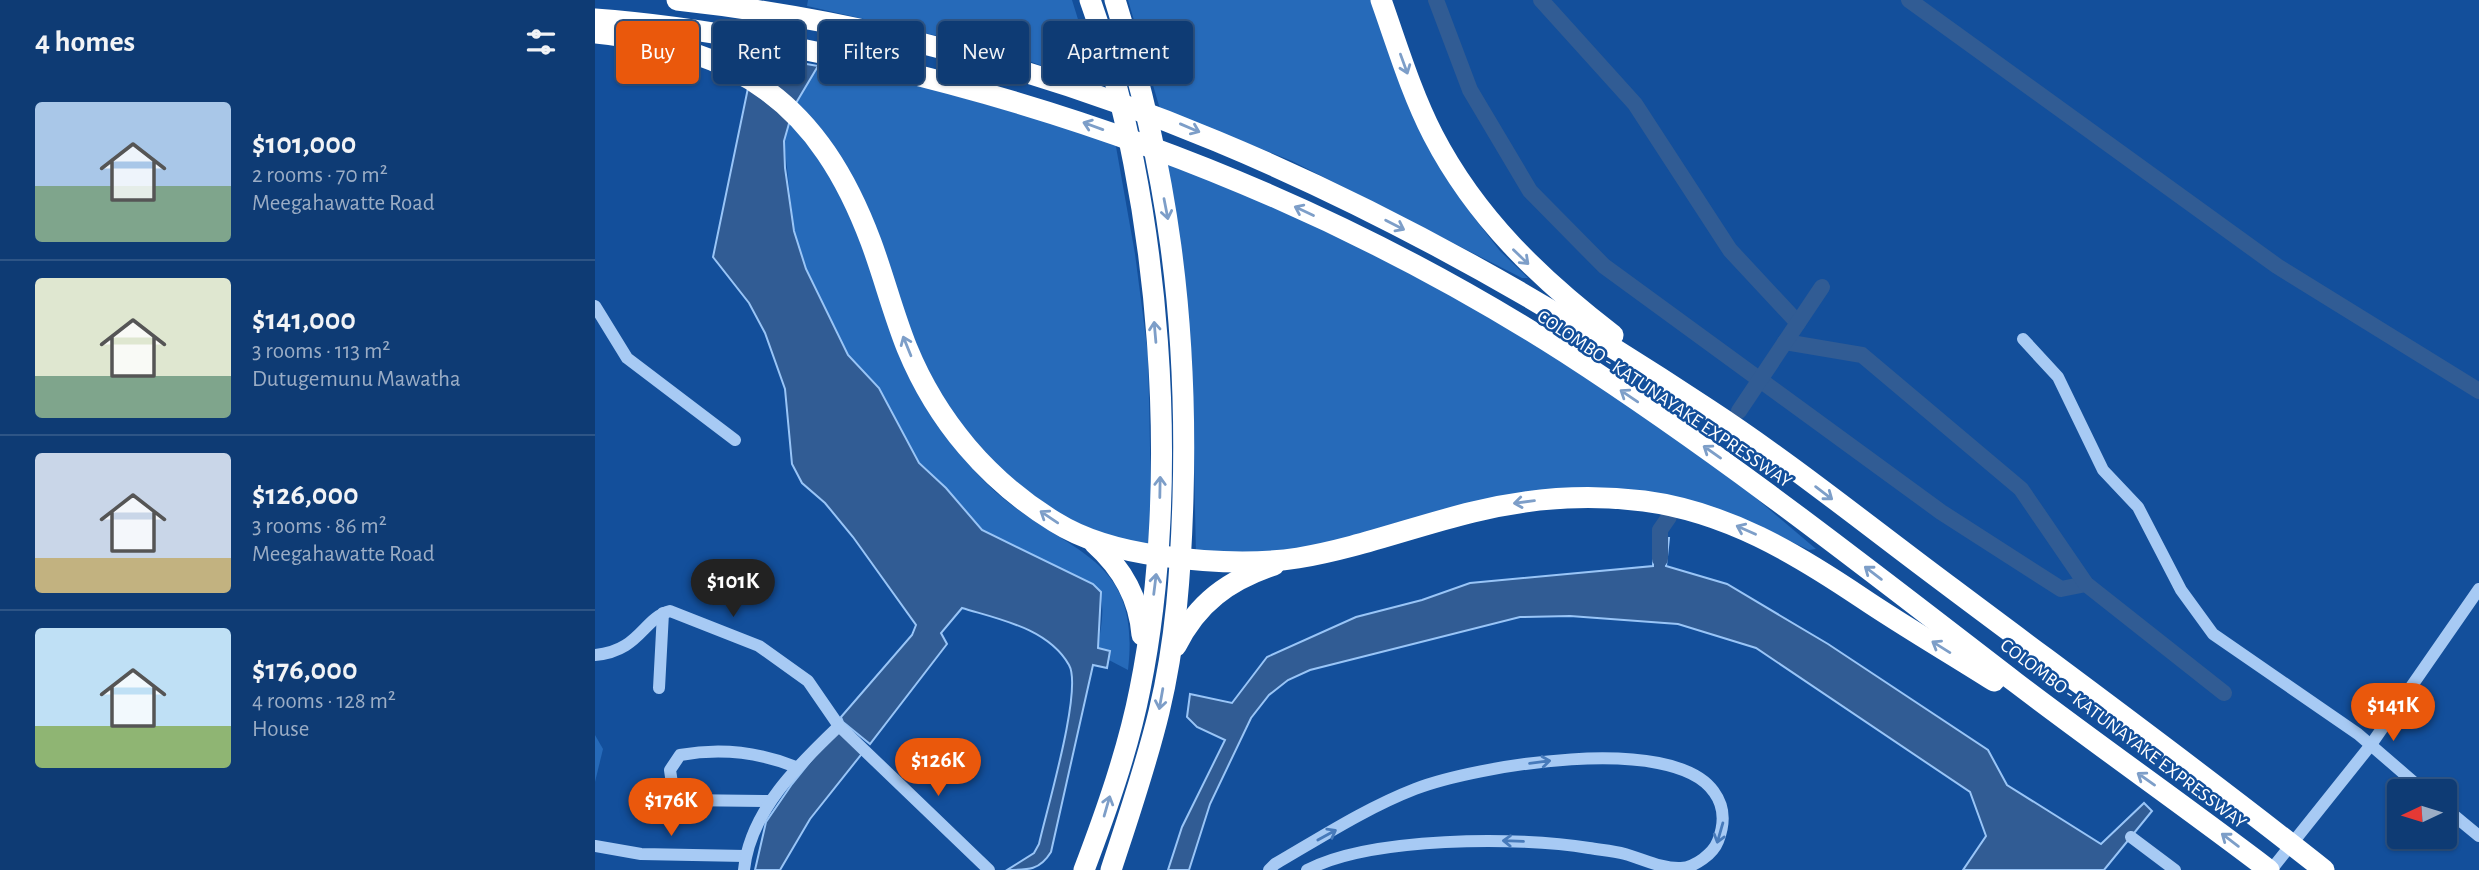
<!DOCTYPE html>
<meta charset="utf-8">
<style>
:root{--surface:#0e3b74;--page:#1c467c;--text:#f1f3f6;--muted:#9badc5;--line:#2e5586;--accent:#ea580c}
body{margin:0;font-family:"Alegreya Sans",sans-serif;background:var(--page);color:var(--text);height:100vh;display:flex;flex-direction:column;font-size:26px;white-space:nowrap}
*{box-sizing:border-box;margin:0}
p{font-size:23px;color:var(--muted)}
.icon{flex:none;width:38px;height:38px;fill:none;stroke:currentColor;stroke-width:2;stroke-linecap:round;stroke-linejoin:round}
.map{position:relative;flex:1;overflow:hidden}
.drawer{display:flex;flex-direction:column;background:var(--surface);width:595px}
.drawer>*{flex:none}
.guide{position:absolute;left:21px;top:21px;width:665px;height:63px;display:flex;gap:14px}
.needle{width:46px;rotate:266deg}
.fabs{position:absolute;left:1792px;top:779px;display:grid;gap:14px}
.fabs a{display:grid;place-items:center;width:70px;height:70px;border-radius:7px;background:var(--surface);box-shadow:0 2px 5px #0004,0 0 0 2px var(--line);font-size:35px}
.price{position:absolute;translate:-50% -60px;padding:0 16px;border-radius:24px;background:var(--accent);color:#fff;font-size:23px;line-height:46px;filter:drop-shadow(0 2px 4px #0008)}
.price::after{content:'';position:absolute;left:50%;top:42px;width:21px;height:16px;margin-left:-10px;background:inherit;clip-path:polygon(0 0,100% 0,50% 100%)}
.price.on{background:#222;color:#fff}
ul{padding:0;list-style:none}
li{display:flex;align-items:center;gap:21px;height:175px;padding:0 35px}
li+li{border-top:2px solid var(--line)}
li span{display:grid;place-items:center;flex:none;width:196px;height:140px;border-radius:7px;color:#555}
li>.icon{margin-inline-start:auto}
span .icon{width:84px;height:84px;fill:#fffc;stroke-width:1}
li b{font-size:30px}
h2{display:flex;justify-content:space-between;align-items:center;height:84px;padding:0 35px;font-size:30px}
.pill{padding:0 24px;border-radius:7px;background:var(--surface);box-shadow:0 2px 5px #0004,0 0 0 2px var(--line);font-size:24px;line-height:63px}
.pill.on{background:var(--accent);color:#fff}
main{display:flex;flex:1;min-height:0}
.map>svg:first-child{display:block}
.green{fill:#266ab9}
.water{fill:#315c94;stroke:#99c5f7;stroke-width:2}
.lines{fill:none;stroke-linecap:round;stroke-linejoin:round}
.canal{stroke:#315c94;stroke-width:16}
.minor{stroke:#a7caf4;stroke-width:12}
.highway{stroke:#fff;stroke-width:21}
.oneway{stroke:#7d9ec8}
.oneway2{stroke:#477aba}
.labels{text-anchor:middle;stroke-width:5;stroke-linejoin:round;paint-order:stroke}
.street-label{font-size:19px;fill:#fff;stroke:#134f9b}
</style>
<main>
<section class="drawer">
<h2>4 homes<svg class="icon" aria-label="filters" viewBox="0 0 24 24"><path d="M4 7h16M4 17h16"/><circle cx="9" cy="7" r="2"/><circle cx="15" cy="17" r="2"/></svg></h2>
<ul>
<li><span style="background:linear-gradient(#a9c7e8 60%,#7fa58c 0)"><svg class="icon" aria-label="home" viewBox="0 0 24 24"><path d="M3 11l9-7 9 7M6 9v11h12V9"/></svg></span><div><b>$101,000</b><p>2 rooms · 70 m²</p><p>Meegahawatte Road</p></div></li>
<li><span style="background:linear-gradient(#dfe7d0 70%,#7fa58c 0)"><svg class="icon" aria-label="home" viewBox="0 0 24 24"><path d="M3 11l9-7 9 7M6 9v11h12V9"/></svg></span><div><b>$141,000</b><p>3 rooms · 113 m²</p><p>Dutugemunu Mawatha</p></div></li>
<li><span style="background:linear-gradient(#c9d6e8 75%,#c2b280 0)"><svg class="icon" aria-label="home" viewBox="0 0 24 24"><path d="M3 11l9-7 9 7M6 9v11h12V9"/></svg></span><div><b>$126,000</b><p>3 rooms · 86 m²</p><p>Meegahawatte Road</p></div></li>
<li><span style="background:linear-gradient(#bfe0f5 70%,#8fb573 0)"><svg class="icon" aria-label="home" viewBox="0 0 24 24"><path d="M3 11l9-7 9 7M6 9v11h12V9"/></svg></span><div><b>$176,000</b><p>4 rooms · 128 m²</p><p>House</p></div></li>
</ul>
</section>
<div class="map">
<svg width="1884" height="870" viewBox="0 0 1884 870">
<rect width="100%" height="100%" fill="#134f9b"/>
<!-- green -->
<g class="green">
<polygon points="213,0 477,0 504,87 404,50 212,6"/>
<polygon points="533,0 779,0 874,211 905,251 933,278 927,278 697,161 565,109"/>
<polygon points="121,48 154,54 152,68 113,49"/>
<polygon points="225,62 288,75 520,141 540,254 553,354 557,541 551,548 538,546 469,517 412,476 354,411 201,103"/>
<path d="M195 120 242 182 345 427C364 453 383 478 409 499 479 556 546 558 533 670L512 659 503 649C505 628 514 600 498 584L387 530 324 463 284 388 253 355 211 269 199 231 189 141Z"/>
<polygon points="569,156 685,206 915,326 1129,471 1221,549 1214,550 1146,518 1026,490 705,553 601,556 597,360"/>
<polygon points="0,735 8,749 0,782"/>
</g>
<!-- water -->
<g class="water">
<polygon points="154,54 223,66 201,103 152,68"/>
<path d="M153 88 195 120 189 141 190 168 199 231 211 269 253 355 284 388 324 463 351 488 387 530 498 584 506 592 503 648 515 651 512 668 498 665 456 852C445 870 434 870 412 870L439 853 444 844C451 812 488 689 474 665 453 628 403 619 367 608L346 633 352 644 275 744 248 722 246 717 317 635 321 625 258 537 230 503 207 483 197 464 190 389 170 333 154 303 118 257Z"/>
<polygon points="1059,538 1074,538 1071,566 1132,584 1233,644 1393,750 1412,785 1506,844 1549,803 1557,811 1509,870 1368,870 1391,836 1375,792 1161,648 1083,624 975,616 925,617 715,670 693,680 674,695 656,718 615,804 594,870 573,870 587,827 630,740 602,727 592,717 595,694 637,703 672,657 761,617 827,600 875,583 1058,566"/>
<polygon points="244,726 269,751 215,819 185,870 160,870 171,822 197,784"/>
</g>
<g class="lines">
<!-- canal -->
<g class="canal">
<polyline points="841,0 875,90 935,191 1009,266 1346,512 1466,589 1491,584"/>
<polyline points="946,0 1040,104 1135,250 1203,323"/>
<polyline points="1314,0 1682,266 1884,391"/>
<polyline points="1190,342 1267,355 1426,489 1491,584 1629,693"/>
<polyline points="1144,411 1227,287"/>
<polyline points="1065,559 1065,530 1074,517"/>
</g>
<!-- minor -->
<g class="minor">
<polyline points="0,306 32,358 140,440"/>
<polyline points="1428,339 1463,377 1508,470 1543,507 1586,590 1618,634 1763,734 1829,791"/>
<path d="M0 655C45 651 48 618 75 611L164 646 213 681 244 726 394 870"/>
<polyline points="64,688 68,613"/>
<path d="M175 801 84 800 78 790 75 770 85 755C124 748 164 752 201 767"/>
<polyline points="1850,808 1884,836"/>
<polyline points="1536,837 1580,870"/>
<polyline points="0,846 46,854 150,856"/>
<path d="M149 870C155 811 204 764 244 726"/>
<path d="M674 870 680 864C725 838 771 808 820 789 879 766 1078 732 1119 792 1130 807 1130 823 1123 841 1118 854 1100 867 1086 868 1067 869 1048 859 1030 854 1018 851 1006 850 994 848 923 836 775 837 712 870"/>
<polyline points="1676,870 1775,746 1884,589"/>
</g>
<!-- highway -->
<g class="highway">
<path d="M82 0C462 41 797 199 1113 409 1197 464 1277 529 1358 589 1482 682 1607 773 1729 870"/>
<path d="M786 0C802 45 816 92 838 135 881 218 945 279 1018 335"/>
<path d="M0 19C96 26 190 44 284 66 527 123 760 218 971 353 1127 454 1273 569 1420 682 1504 746 1590 806 1674 870"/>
<path d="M0 33C145 49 224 103 276 242 289 277 298 313 312 348 342 421 393 481 460 522 492 542 529 551 566 556 610 562 659 565 703 558 763 548 820 526 878 512 934 498 992 494 1049 501 1132 512 1200 553 1267 598 1310 627 1355 653 1399 681"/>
<path d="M499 543C527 568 544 597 547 635"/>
<path d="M581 646C602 603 634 580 679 565"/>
<path d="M489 870C511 812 533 750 545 689 587 481 566 199 495 0"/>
<path d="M516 870C533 818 551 766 564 712 581 642 586 569 588 497 593 321 573 168 520 0"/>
</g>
</g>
<!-- one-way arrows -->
<defs><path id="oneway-shaft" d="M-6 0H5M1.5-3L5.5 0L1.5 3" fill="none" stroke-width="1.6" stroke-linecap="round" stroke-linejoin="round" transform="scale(1.75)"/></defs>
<g class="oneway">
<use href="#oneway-shaft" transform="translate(809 64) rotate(70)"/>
<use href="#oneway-shaft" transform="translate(498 126) rotate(-160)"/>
<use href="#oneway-shaft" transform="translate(595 128) rotate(23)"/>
<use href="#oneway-shaft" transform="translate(571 209) rotate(79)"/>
<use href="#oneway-shaft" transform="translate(709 211) rotate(-155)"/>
<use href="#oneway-shaft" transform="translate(800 225) rotate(27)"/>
<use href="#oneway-shaft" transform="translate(926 257) rotate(44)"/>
<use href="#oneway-shaft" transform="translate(560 332) rotate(-95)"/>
<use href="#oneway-shaft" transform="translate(312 346) rotate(-112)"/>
<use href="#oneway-shaft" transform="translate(1034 396) rotate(-146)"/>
<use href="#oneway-shaft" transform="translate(1117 452) rotate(-145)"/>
<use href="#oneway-shaft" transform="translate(565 487) rotate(-89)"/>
<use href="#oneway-shaft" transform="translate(1229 493) rotate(37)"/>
<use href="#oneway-shaft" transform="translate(929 502) rotate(173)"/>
<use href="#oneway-shaft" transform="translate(454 517) rotate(-146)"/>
<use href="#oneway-shaft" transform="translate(1151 530) rotate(-156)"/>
<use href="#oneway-shaft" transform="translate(1278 573) rotate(-143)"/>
<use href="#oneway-shaft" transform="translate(560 584) rotate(-83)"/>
<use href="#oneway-shaft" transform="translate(1346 647) rotate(-148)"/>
<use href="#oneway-shaft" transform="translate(566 699) rotate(100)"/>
<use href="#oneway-shaft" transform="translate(1551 779) rotate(-145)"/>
<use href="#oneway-shaft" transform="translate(512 806) rotate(-74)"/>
<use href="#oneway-shaft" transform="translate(1635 840) rotate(-143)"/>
</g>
<g class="oneway2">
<use href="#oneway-shaft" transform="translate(945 762) rotate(-7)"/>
<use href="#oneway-shaft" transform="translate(1125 833) rotate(106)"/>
<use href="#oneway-shaft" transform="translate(732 835) rotate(-29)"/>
<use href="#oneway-shaft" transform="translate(918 841) rotate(-178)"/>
</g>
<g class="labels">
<!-- street labels -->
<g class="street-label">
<text transform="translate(1070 398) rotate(34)" y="7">COLOMBO - KATUNAYAKE EXPRESSWAY</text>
<text transform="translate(1529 733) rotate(37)" y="7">COLOMBO - KATUNAYAKE EXPRESSWAY</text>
</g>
</g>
</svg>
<div class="fabs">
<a><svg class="needle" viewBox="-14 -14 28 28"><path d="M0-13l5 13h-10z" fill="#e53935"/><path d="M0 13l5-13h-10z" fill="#9badc5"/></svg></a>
</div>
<b class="price on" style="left:138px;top:619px">$101K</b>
<b class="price" style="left:1798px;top:743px">$141K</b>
<b class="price" style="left:343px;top:798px">$126K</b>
<b class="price" style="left:76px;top:838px">$176K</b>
<div class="guide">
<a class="pill on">Buy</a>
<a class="pill">Rent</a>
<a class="pill">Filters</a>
<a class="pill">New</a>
<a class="pill">Apartment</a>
</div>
</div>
</main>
